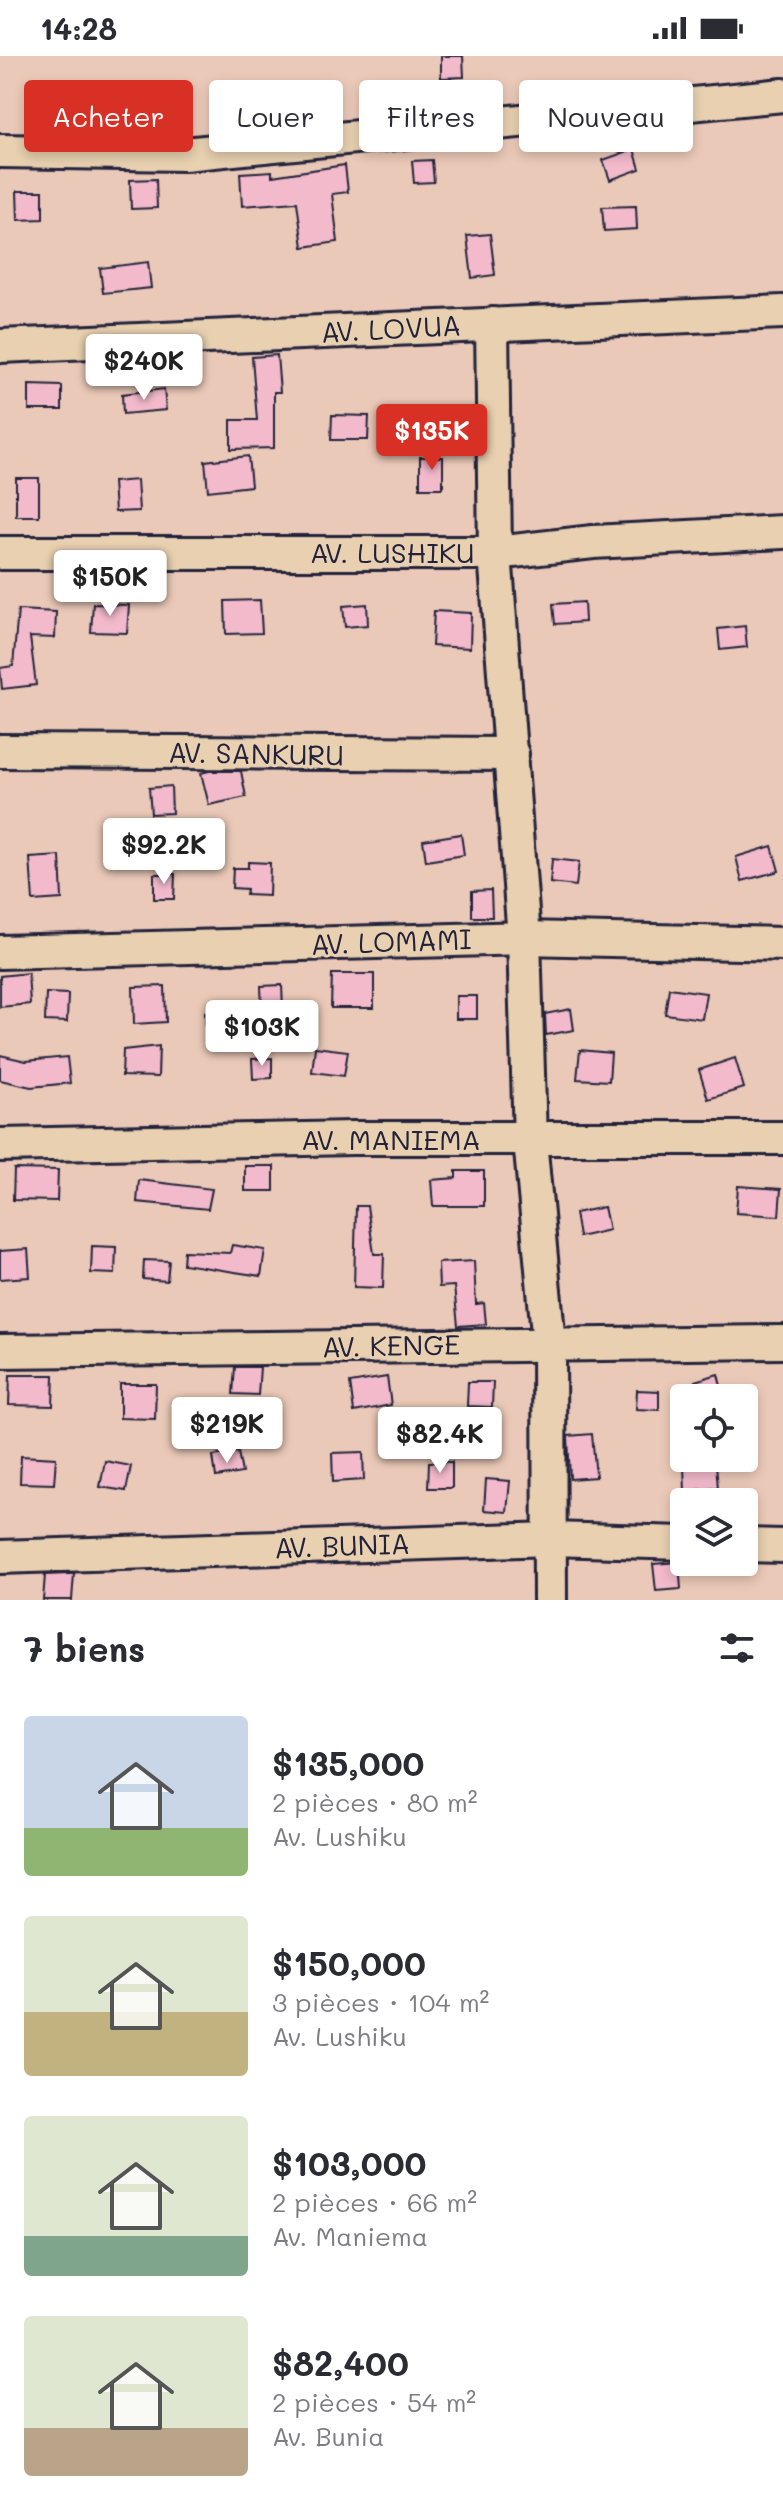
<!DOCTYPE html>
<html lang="fr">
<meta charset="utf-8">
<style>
:root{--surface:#fff;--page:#f2f2f3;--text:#2b2b33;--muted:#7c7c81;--accent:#d93025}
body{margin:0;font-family:Mali,sans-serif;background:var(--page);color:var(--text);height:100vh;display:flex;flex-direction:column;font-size:30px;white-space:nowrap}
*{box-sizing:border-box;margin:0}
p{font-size:26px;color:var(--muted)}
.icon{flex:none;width:44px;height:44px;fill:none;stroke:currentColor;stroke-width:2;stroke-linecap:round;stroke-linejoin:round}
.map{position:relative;height:1544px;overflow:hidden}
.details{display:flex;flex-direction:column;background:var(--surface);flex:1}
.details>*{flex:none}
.banner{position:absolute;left:24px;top:24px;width:736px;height:72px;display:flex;gap:16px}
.buttons{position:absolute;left:670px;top:1328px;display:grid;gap:16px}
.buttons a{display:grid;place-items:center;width:88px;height:88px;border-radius:8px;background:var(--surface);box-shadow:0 4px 12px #0003;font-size:40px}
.price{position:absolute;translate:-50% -68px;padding:0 18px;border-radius:8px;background:#fff;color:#222;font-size:26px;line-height:52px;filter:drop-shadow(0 2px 4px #0008)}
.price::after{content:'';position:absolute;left:50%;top:48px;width:24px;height:18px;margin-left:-12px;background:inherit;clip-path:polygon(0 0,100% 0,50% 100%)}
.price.current{background:var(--accent);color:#fff}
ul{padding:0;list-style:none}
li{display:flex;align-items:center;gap:24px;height:200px;padding:0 24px}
li span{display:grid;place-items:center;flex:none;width:224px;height:160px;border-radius:8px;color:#555}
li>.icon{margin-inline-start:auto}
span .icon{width:96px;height:96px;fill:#fffc;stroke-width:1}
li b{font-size:34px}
h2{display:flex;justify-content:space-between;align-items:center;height:96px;padding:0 24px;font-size:34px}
.chip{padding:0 28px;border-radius:8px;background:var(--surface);box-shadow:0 4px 12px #0003;font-size:28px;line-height:72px}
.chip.current{background:var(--accent);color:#fff}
.status{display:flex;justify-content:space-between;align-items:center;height:56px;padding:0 40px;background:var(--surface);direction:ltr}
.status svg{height:22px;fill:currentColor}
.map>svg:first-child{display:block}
.building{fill:#f3bacc;stroke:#22223b;stroke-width:2}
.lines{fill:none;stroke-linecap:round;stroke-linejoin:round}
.minor-casing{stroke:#22223b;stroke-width:38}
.minor{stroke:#e8d0b0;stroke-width:32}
.labels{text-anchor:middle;stroke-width:6;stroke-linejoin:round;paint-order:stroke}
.street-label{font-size:28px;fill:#22223b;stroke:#e8d0b0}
</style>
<div class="status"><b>14:28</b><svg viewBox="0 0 49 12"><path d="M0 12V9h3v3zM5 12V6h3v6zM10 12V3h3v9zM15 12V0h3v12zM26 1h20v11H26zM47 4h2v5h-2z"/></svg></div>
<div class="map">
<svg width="783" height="1544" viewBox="0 0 783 1544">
<rect width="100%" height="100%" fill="#ebc9b8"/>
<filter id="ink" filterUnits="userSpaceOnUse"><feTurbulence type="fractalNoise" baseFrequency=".0125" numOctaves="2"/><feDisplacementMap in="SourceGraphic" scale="16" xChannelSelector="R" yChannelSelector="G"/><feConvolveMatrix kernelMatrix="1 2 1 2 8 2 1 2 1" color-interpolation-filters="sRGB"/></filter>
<g filter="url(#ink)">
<!-- building -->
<g class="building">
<polygon points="441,0 463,0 464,21 441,22"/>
<polygon points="634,93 640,113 610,124 603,104"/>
<polygon points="432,104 434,126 414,127 412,105"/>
<polygon points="345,109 348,136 332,138 338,186 303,191 297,146 242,150 240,117 272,115 272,120"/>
<polygon points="156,123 157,152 131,153 130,124"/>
<polygon points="17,135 43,135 43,163 18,164"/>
<polygon points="636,150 637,173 604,175 602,151"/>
<polygon points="490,178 495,219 472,222 467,180"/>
<polygon points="148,206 151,232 103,237 100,212"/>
<polygon points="277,299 280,336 274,336 274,392 231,393 231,364 257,364 252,301"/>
<polygon points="29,329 62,330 62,354 29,354"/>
<polygon points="164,333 166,354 123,358 122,338"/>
<polygon points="332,359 369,360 368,384 331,384"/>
<polygon points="248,400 251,430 208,435 205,405"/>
<rect x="420" y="401" width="23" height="31"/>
<rect x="16" y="422" width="23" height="38"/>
<polygon points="137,424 139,455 115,456 113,426"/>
<polygon points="260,544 262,577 226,578 225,545"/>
<polygon points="584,546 585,566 555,568 553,548"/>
<polygon points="93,548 129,549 127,577 91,576"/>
<polygon points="367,548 368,569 345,571 343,550"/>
<polygon points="18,554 56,556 55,582 30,581 36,629 2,633 0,612 13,610"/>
<polygon points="434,555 471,557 470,592 432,590"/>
<polygon points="745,570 747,591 720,594 718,573"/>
<polygon points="209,715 241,715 246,741 209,749 201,717"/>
<polygon points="171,730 172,757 151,758 149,732"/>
<polygon points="461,778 464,799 426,805 423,784"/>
<polygon points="772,790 779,815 742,825 736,801"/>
<polygon points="60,800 62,843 33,845 30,802"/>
<polygon points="552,803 579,806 576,830 550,827"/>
<polygon points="248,806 270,807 269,840 246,839 247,833 232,832 233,812 248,812"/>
<polygon points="154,818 175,818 174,843 154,843"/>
<polygon points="491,834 492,861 472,861 472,835"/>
<polygon points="28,917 30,948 0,951 0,920"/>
<polygon points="332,918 374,918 374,952 331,952"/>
<polygon points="282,929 283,953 262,955 261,930"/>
<polygon points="165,930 166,966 134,968 133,931"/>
<polygon points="669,932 706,937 702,963 665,958"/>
<polygon points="46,937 68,938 67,966 45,965"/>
<rect x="456" y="940" width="21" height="23"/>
<polygon points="571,953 574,974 546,979 545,958"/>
<polygon points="205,956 228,956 229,975 206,976"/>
<polygon points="159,990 158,1021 122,1020 123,994"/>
<polygon points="315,991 348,995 344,1020 312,1016"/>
<polygon points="580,994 611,997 609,1025 577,1023"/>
<polygon points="0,999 26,1005 67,1001 70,1027 31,1031 0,1024"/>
<polygon points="272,1002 272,1022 253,1023 252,1003"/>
<polygon points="735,1002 744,1032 708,1043 699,1014"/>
<rect x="245" y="1110" width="29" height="25"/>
<polygon points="14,1113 58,1114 57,1145 13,1144"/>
<polygon points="456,1115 484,1115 484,1150 433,1150 431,1124 456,1122"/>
<polygon points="139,1124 212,1133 208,1153 137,1146"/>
<polygon points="738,1130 781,1133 779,1160 736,1157"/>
<polygon points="356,1150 367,1150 374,1198 384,1198 383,1232 354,1231"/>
<polygon points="604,1151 609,1174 579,1181 575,1157"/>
<polygon points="232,1189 265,1194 261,1220 183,1208 184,1195 230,1197"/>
<polygon points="92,1190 116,1191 115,1218 91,1217"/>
<polygon points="28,1193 30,1221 0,1223 0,1195"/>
<polygon points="144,1204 169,1205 167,1225 143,1223"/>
<polygon points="474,1205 476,1248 484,1247 486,1268 458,1270 454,1230 439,1231 438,1207"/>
<polygon points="235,1311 260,1311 258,1339 233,1338"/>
<polygon points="718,1318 724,1342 700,1342 695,1325"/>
<polygon points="10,1319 54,1319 53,1350 9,1349"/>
<polygon points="387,1321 391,1349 354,1356 350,1327"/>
<polygon points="468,1326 493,1326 492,1351 467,1350"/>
<polygon points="120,1328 156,1328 155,1363 120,1362"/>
<polygon points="637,1334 659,1335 659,1354 636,1353"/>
<polygon points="592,1378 596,1421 570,1423 568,1380"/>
<polygon points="238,1396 242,1417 216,1421 213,1400"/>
<polygon points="363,1396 364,1424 333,1426 332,1397"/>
<polygon points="21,1400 56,1402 54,1428 20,1427"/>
<polygon points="105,1405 131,1410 126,1435 100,1431"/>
<polygon points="429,1406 452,1406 452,1432 428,1432"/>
<polygon points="716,1408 718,1432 685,1435 684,1410"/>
<polygon points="486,1423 510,1425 507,1456 484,1454"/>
<polygon points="679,1506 681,1533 656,1535 653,1508"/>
<polygon points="70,1518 74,1518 72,1544 43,1544 45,1519"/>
</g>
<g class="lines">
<!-- minor casing -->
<g class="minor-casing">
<g id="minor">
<polyline points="0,95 184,98 783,39"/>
<polyline points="492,268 495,497 524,882 530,1084 549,1288 550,1544"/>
<polyline points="0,290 783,256"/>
<polyline points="0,497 495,497 593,486 783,476"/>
<polyline points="0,695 512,698"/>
<polyline points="0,896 524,882 783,888"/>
<polyline points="0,1089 353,1082 783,1082"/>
<polyline points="0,1295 783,1286"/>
<polyline points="744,1489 783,1490"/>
<polyline points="0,1501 551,1483 684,1487"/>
</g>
</g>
<!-- minor -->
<use href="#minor" class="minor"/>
</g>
</g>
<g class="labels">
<!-- street labels -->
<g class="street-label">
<text transform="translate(391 273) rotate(-3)" y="10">AV. LOVUA</text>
<text x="392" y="507">AV. LUSHIKU</text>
<text transform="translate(256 698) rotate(1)" y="10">AV. SANKURU</text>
<text transform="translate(391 886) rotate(-2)" y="10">AV. LOMAMI</text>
<text x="391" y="1094">AV. MANIEMA</text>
<text transform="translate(391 1290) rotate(-1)" y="10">AV. KENGE</text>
<text transform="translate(342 1490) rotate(-2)" y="10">AV. BUNIA</text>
</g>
</g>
</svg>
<div class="buttons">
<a><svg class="icon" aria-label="locate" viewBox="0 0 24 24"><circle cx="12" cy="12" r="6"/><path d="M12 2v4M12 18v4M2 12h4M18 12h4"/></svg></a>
<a><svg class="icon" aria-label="layers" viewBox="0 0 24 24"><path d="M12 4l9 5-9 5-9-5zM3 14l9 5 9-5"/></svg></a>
</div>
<b class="price" style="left:144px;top:346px">$240K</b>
<b class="price current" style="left:432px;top:416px">$135K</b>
<b class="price" style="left:110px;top:562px">$150K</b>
<b class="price" style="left:164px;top:830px">$92.2K</b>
<b class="price" style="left:262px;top:1012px">$103K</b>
<b class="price" style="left:227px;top:1409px">$219K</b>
<b class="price" style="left:440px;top:1419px">$82.4K</b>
<div class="banner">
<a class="chip current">Acheter</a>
<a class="chip">Louer</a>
<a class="chip">Filtres</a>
<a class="chip">Nouveau</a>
</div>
</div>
<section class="details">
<h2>7 biens<svg class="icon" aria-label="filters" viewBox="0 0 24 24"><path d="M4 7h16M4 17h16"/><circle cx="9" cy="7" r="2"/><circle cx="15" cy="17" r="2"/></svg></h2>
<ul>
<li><span style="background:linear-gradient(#c9d6e8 70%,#8fb573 0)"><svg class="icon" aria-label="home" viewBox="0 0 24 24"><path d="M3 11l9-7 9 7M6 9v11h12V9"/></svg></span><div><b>$135,000</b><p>2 pièces · 80 m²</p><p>Av. Lushiku</p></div></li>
<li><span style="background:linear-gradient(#dfe7d0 60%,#c2b280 0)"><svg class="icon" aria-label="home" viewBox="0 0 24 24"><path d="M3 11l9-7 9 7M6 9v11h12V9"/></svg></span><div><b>$150,000</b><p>3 pièces · 104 m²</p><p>Av. Lushiku</p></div></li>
<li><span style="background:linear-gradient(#dfe7d0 75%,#7fa58c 0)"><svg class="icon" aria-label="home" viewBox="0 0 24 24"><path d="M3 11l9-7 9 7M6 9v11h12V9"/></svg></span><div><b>$103,000</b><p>2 pièces · 66 m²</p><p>Av. Maniema</p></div></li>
<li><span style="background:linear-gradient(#dfe7d0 70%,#b9a48a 0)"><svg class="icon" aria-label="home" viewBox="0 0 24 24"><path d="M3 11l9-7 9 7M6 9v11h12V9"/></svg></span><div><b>$82,400</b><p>2 pièces · 54 m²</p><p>Av. Bunia</p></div></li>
</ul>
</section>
